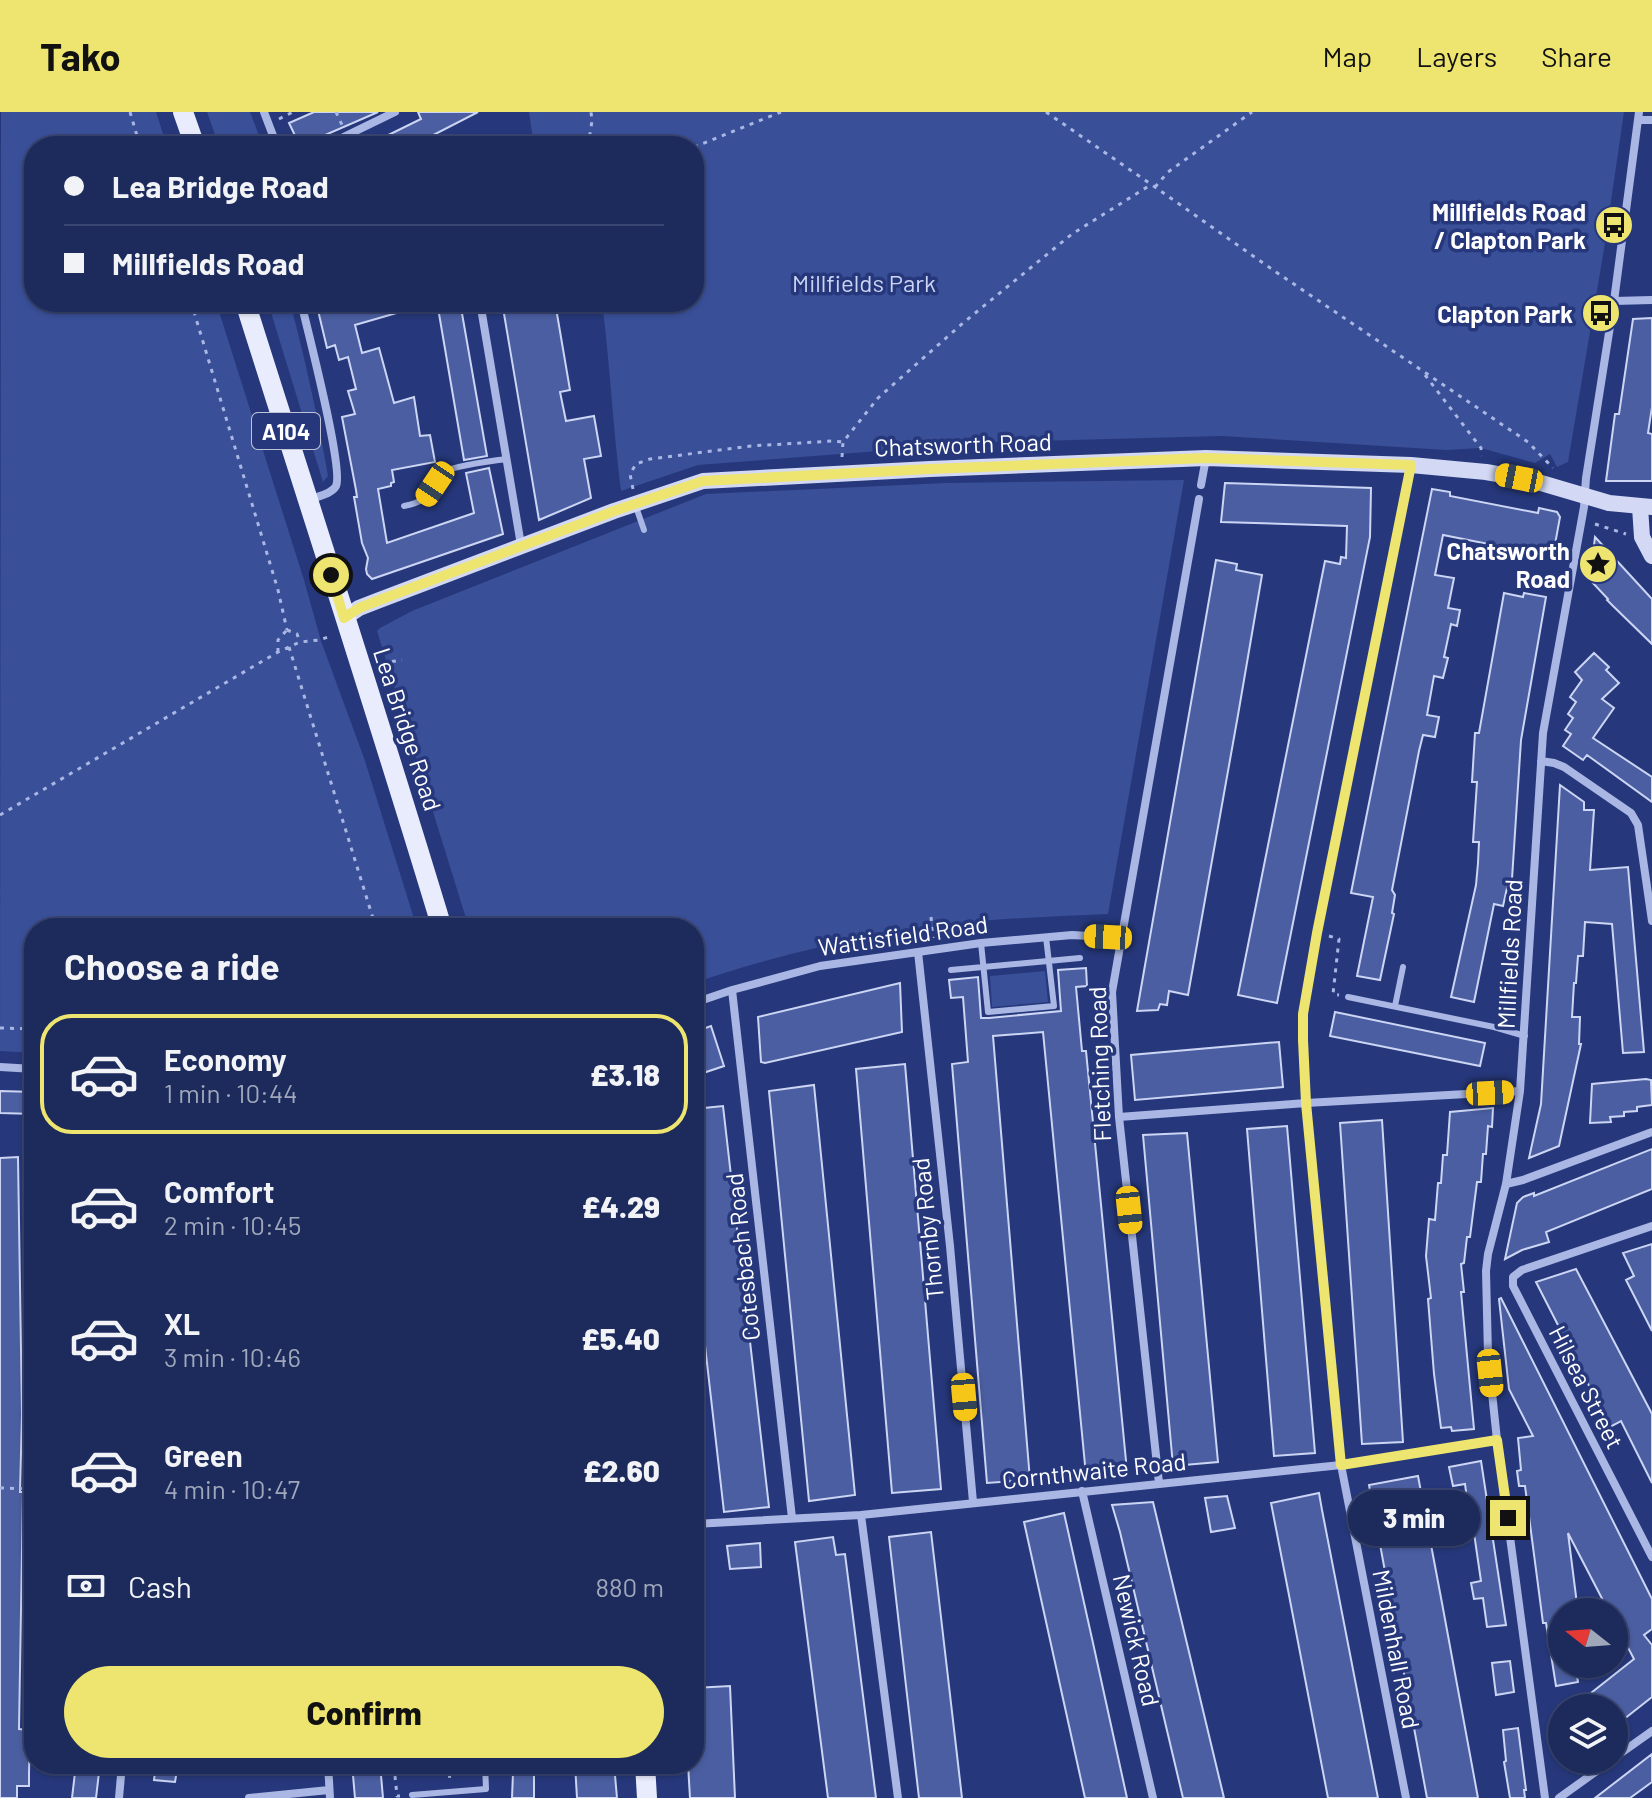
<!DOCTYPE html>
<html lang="en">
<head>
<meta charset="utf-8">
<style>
	body { margin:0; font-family:Barlow,sans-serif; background:#253262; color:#f1f3f6; height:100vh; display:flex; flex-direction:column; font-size:30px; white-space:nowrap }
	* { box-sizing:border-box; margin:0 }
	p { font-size:26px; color:#a0a7bb }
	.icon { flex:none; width:44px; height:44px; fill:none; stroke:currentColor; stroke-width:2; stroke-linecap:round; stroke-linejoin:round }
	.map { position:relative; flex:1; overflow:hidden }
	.sheet { position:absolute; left:24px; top:806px; width:680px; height:856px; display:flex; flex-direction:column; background:#1c2a5c; border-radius:32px; box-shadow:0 2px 6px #0004,0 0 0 2px #3a4672 }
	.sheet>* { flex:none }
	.guide { position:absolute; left:24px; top:24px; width:680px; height:176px; border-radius:32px; box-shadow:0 2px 6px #0004,0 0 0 2px #3a4672; display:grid; align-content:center; height:176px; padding:0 40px; background:#1c2a5c }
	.needle { width:52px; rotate:287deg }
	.tools { position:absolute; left:1548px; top:1486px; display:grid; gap:16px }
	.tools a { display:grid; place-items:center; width:80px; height:80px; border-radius:50%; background:#1c2a5c; box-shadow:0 2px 6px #0004,0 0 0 2px #3a4672; font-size:40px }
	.end { position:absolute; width:36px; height:36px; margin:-18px; border:10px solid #ede56f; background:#111; box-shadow:0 0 0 4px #111 }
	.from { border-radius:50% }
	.bubble { position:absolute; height:56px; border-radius:28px; background:#1c2a5c; box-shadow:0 2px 6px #0004,0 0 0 2px #3a4672; font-size:26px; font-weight:800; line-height:56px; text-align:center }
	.car { position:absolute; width:24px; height:48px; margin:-24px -12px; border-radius:10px; box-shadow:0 0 6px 2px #0007; background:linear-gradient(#f5c518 24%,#345 0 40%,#f5c518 0 76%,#345 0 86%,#f5c518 0) }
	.guide b { display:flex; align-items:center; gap:28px; height:76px; font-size:30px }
	.guide b+b { border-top:2px solid #3a4672 }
	.guide i { width:20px; height:20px; background:#f1f3f6 }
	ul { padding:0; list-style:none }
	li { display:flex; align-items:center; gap:24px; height:120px; margin:0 16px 12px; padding:0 24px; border:4px solid transparent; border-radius:32px }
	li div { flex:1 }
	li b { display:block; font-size:30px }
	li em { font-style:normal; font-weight:800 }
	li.active { border-color:#ede56f }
	li>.icon { width:72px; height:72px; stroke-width:1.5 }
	h2 { padding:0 40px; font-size:36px; line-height:96px }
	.pay { display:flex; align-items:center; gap:20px; height:88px; padding:0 40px; font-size:30px }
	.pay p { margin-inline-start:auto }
	.action { display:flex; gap:16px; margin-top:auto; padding:16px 40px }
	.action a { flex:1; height:92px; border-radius:48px; background:#ede56f; color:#111; font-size:32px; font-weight:800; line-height:92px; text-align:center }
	header { display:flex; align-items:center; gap:48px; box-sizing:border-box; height:112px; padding:0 40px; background:#ede56f; color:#111 }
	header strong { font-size:38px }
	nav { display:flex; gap:44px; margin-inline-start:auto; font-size:28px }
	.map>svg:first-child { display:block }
	.green { fill:#394f98 }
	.building { fill:#4a5ea1; stroke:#ccd5f3; stroke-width:2 }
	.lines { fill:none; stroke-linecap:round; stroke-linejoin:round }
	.path { stroke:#aab7e4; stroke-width:3; stroke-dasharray:4 6; stroke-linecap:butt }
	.lane { stroke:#aab7e4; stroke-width:6 }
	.street { stroke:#aab7e4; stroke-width:8 }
	.secondary { stroke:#d3d9f4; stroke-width:16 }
	.primary { stroke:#e9ecfc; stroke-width:20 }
	.route { stroke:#ede56f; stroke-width:10 }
	.labels { text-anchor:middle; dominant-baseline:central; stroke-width:7; stroke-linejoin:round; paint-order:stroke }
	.shield { fill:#26387b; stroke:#bec3d7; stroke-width:2 }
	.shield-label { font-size:22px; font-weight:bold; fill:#fff }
	.poi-label { font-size:24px; font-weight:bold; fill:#fff; stroke:#26387b; text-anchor:end }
	.park-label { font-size:24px; fill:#ccd5f3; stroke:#26387b }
	.street-label { font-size:24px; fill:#fff; stroke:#26387b }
</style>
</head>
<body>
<header>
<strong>Tako</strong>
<nav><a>Map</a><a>Layers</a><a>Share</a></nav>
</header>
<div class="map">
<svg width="1652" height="1686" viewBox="0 0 1652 1686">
	<rect width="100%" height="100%" fill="#26387b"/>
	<path class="green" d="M1 0H156L167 34H34V190H216L304 468 321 529 364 646 417 816H34V941L0 939Z
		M207 0H250L263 34H219Z
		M529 0H1624L1604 137 1568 350 1557 355 1550 342 1535 351 1481 336 1447 338 1222 324 996 330 698 353 621 379C613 316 610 253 602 190H694V34H534Z
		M272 190H290C305 247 318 305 328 364L323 370 269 194Z
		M1184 368 1108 802C1070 804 1031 805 992 808 893 817 788 838 694 871V816H469L377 519 380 516 412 499 706 382 946 371Z
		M1045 859 1048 890 992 895 990 864Z"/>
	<path class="building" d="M314 0H378L300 34 289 11Z
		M418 0H478L412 34H366L421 7Z
		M316 190H421V194L355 213 362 241 379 236 394 291 414 285 420 324 430 323 435 350 392 358 394 370 391 371V374L378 377 387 431 474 401 466 361 489 356 503 422 372 467 367 462 366 457 368 446 362 431 354 385H357L356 378 342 305 355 302 348 279 356 277 348 245 339 248 335 233 327 236Z
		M437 190H460L487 344 464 348Z
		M502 190H555L570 278 560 280 566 309 594 304 601 344 584 347 591 386 539 408Z
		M1652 206V295L1648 321 1652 322V369H1606L1615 302H1619L1633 207Z
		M1225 371 1371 376 1370 425 1277 891 1238 883 1325 449 1340 452 1341 445 1346 446 1347 414 1221 410Z
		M1432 377 1450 380V384L1538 401 1539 396 1557 400 1560 405 1554 438 1546 436 1544 443 1443 423 1435 463 1454 466 1448 496 1460 498 1457 514 1451 512 1444 545 1448 546 1443 566 1434 564 1427 603 1439 605 1435 625 1423 623 1419 639 1392 778 1395 783 1392 801 1394 802 1380 868 1357 864 1373 785 1351 781Z
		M1595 425 1652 487V532L1612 493 1607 488 1608 487 1590 468Z
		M1216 448 1237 452 1236 458 1262 463 1238 603 1188 883 1169 879 1167 893 1160 892 1158 898 1137 899Z
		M1504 481 1523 485 1524 481 1546 485 1521 628 1512 767H1509L1503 794 1494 792 1474 890 1451 885 1476 773 1478 751 1479 730H1473L1477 670H1472L1475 621H1479Z
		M1594 541 1609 555 1606 558 1619 571 1602 587 1614 596 1593 626 1652 665V690L1587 643 1583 648 1563 634 1571 622 1565 618 1573 606 1568 602 1576 590 1570 585 1582 568 1575 560Z
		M1560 673 1584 690V698H1594L1590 758 1628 755 1644 940 1623 941 1612 812 1585 810 1583 844H1578L1576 871H1574L1572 905H1580L1579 932H1581L1559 1034 1529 1046 1541 992Z
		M1086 856 1087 874 1076 875 1082 939H1086L1127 1359 1086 1363 1043 920 993 924 1030 1368 987 1371 952 952 968 950 963 885 951 886 949 868 978 865 981 906H989L1061 899 1058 858Z
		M900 871 902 920 765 951 761 950 758 905Z
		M1335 900 1485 931 1480 954 1330 924Z
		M711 914 724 954 694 964V920Z
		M1279 930 1283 975 1135 988 1131 943Z
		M905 952 941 1377 892 1381 856 957Z
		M1646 967 1651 968 1652 993 1637 995V999L1624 1000V1004L1610 1005 1611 1010 1590 1011 1592 972Z
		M814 973 855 1383 809 1389 769 979Z
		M0 979 34 980V1002L0 1001Z
		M723 994 769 1395 724 1400 694 1137V997Z
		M1493 996 1492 1015 1488 1014 1486 1042H1483L1481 1070H1477L1470 1125H1467L1464 1151 1461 1152 1464 1180H1461L1474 1317 1452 1319 1451 1315 1441 1316 1434 1262 1428 1187 1431 1186 1426 1144 1429 1107 1435 1108 1438 1071H1441L1443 1043H1447L1450 1000Z
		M1382 1008 1403 1330 1362 1332 1340 1011Z
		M1287 1014 1315 1341 1274 1344 1247 1017Z
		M1187 1021 1218 1350 1173 1354 1143 1023Z
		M1652 1037V1077L1546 1120 1549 1130 1522 1138 1505 1147 1517 1091 1523 1085 1534 1081V1084Z
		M18 1045 22 1302 20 1380H23L19 1617 30 1618 29 1661V1674H17V1686H0V1046Z
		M1652 1132V1219L1626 1168 1634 1164 1623 1141Z
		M1576 1157 1652 1302V1371L1621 1309 1610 1315 1536 1170Z
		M1501 1186 1652 1487V1517L1644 1523 1652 1533V1585L1614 1615V1596H1572L1634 1547 1614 1509V1500H1609L1568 1421 1578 1500H1562V1552H1575L1578 1570 1556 1574 1546 1511H1543L1525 1374H1519L1517 1359 1521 1358 1518 1326 1533 1324 1509 1277 1499 1187Z
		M1481 1349 1506 1513 1487 1515 1483 1486 1474 1487 1471 1471 1481 1469 1469 1387H1467L1465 1372 1453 1374 1449 1355Z
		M1418 1364 1442 1491 1478 1686H1427L1369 1373Z
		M1319 1381 1322 1398 1378 1686H1328L1288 1478 1271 1391Z
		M1227 1384 1235 1416 1211 1420 1205 1386Z
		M1153 1390 1177 1490 1224 1686H1183L1120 1420 1112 1393Z
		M1064 1401 1093 1531 1127 1686H1085L1060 1573 1024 1410Z
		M931 1420 939 1488 962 1686H919L906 1574 889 1425Z
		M833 1425 836 1443 845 1442 876 1686H828L795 1430Z
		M760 1431 761 1455 730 1457 727 1434Z
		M1510 1549 1514 1580 1496 1583 1492 1551Z
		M730 1574 735 1686H690L688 1652H694V1576Z
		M1518 1616 1526 1678H1524L1525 1686H1510L1504 1650 1506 1649 1503 1618Z
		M1652 1642V1670L1630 1686H1595Z
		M76 1652H100L96 1686H72Z
		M156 1652H178L175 1670 154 1668Z
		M352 1652H380L383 1686H355Z
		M575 1652H614L617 1686H577Z
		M513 1661H534V1686H512Z"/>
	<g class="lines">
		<path class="path" d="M130 0 140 34
			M336 0 342 13
			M1046 0 1155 75 1276 160 1528 330 1553 356
			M279 7 293 0
			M588 34 592 9 591 0
			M694 35 781 0
			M1155 75 1168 60 1252 0
			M191 190 278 478 287 518
			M1425 263 1481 336 1482 344
			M842 345 843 330 878 286 963 211 1072 122 1152 72
			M633 377 630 362 636 352 650 347 751 334 833 329 843 330
			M1595 412 1626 422
			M287 518 297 522 300 530
			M289 535 376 816
			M278 540V528L286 519
			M382 551 402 548
			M0 703 278 540 300 530 319 528 328 525
			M931 805 933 826
			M1329 824 1339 827 1333 882 1339 883
			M0 916 34 917
			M0 1376 34 1377
			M448 1652 450 1668
			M395 1664 397 1684H400"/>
		<path class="lane" d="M635 392 644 418
			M404 394C435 388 424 377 442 361 450 354 493 349 506 347
			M981 831 988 900 1054 894 1046 825
			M951 858 1080 846
			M1348 885 1494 915 1525 924
			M1395 894 1403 855
			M412 1683 486 1677 485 1652"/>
		<path class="street" d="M264 0 277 34
			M1638 8H1652
			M325 34 395 0
			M1614 189 1652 188
			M301 190C307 216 344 357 336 374 332 382 318 384 309 388
			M480 190 521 433
			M1201 373 1206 346
			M1405 385 1411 353
			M1402 398 1317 821 1303 902V928L1306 991 1341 1353 1406 1686
			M1541 649 1554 651 1564 655 1631 701 1638 713 1652 809
			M918 840 950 1134 973 1390
			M732 878 792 1406
			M694 891 732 878 820 854 981 831 1072 823 1123 826
			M0 955 34 957
			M1119 1005 1306 991 1520 979
			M1506 1072 1523 1068 1652 1020
			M1652 1114 1522 1158 1513 1165V1174L1652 1445
			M1159 1371 1119 1005 1112 880 1199 387
			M1082 1379 1153 1686
			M861 1403 898 1686
			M694 1412 861 1403 1341 1353 1497 1328
			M1614 1646 1652 1619
			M328 1652 330 1686
			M119 1686 122 1652
			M249 1686 329 1678
			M1545 1686 1497 1328 1488 1243 1486 1159 1488 1142 1506 1072 1520 979 1543 621 1584 395 1586 366 1614 189 1639 0
			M1559 1686 1612 1648"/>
		<path class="secondary" d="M1640 395 1642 425 1652 444
			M344 506 359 496 377 489 614 399 703 369 930 357 1206 346 1411 353 1486 360 1531 368 1609 391 1652 395"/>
		<path class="primary" d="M183 0 195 34
			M245 190C311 399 379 607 442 816
			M645 1652 647 1686"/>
	</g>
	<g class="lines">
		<path class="route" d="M331 463 344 506 359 496 377 489 614 399 703 369 930 357 1206 346 1411 353 1317 821 1303 902V928L1306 991 1341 1353 1497 1328 1508 1406"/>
	</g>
	<defs>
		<g id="bus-disc" transform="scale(2)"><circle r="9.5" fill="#ede56f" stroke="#26387b"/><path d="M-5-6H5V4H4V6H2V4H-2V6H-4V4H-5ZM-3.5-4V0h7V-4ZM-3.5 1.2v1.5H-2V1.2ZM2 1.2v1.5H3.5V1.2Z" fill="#111"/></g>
		<g id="sight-disc" transform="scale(2)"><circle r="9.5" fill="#ede56f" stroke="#26387b"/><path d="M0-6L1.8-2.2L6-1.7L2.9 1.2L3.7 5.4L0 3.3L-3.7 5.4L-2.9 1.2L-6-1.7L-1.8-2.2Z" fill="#111"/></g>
	</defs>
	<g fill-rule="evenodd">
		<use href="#bus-disc" x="1614" y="113"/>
		<use href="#bus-disc" x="1601" y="201"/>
		<use href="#sight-disc" x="1598" y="452"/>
	</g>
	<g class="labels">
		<rect class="shield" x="252" y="301" width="68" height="36" rx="6"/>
		<g class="shield-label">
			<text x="286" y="319">A104</text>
		</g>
		<g class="poi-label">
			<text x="1586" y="99">Millfields Road<tspan x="1586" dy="28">/ Clapton Park</tspan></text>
			<text x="1573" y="201">Clapton Park</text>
			<text x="1570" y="438">Chatsworth<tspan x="1570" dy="28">Road</tspan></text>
		</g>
		<g class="park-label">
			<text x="864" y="170">Millfields Park</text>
		</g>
		<g class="street-label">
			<text transform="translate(963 332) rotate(-2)">Chatsworth Road</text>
			<text transform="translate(408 617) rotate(72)">Lea Bridge Road</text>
			<text transform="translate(903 823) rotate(-8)">Wattisfield Road</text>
			<text transform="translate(1509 842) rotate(-87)">Millfields Road</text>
			<text transform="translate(1099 952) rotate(-92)">Fletching Road</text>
			<text transform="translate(927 1117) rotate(-96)">Thornby Road</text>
			<text transform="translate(742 1145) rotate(-96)">Cotesbach Road</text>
			<text transform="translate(1587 1275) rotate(63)">Hilsea Street</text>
			<text transform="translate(1094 1358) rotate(-6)">Cornthwaite Road</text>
			<text transform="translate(1137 1528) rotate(77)">Newick Road</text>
			<text transform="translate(1397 1537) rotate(79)">Mildenhall Road</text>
		</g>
	</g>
</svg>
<div class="tools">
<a><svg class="needle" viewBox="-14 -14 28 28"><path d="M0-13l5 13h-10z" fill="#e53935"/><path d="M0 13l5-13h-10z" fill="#a0a7bb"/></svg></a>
<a><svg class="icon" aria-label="layers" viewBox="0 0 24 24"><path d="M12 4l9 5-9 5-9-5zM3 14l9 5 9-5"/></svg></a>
</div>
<i class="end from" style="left:331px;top:463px"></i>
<i class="end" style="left:1508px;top:1406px"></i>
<div class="bubble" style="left:1348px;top:1378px;width:132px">3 min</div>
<i class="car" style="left:1519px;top:366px;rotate:281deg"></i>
<i class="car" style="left:435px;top:372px;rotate:214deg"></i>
<i class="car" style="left:1108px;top:825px;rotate:273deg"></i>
<i class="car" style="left:1490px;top:981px;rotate:87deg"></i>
<i class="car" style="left:1129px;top:1098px;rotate:174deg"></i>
<i class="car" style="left:1490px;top:1261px;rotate:174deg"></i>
<i class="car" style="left:964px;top:1285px;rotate:175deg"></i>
<div class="guide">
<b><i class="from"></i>Lea Bridge Road</b>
<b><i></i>Millfields Road</b>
</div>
<section class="sheet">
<h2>Choose a ride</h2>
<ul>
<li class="active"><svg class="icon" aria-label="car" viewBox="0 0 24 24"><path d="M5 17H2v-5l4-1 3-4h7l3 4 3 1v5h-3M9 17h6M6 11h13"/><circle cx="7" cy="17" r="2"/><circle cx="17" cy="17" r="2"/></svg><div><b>Economy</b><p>1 min · 10:44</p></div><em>£3.18</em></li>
<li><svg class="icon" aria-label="car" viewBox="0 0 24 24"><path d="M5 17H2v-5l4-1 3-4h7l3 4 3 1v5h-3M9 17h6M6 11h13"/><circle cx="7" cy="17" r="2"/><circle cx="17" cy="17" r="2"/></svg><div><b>Comfort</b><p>2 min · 10:45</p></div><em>£4.29</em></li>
<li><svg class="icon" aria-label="car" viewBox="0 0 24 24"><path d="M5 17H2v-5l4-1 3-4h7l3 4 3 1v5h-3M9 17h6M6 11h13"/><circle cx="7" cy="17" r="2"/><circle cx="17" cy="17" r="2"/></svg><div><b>XL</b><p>3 min · 10:46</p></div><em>£5.40</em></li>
<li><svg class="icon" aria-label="car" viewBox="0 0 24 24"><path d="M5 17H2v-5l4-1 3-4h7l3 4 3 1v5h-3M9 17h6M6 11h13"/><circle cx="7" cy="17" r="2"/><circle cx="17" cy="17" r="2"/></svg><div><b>Green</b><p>4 min · 10:47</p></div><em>£2.60</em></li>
</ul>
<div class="pay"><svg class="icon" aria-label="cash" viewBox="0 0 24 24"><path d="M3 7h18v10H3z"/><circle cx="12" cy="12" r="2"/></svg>Cash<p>880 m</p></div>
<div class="action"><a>Confirm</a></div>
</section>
</div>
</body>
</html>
